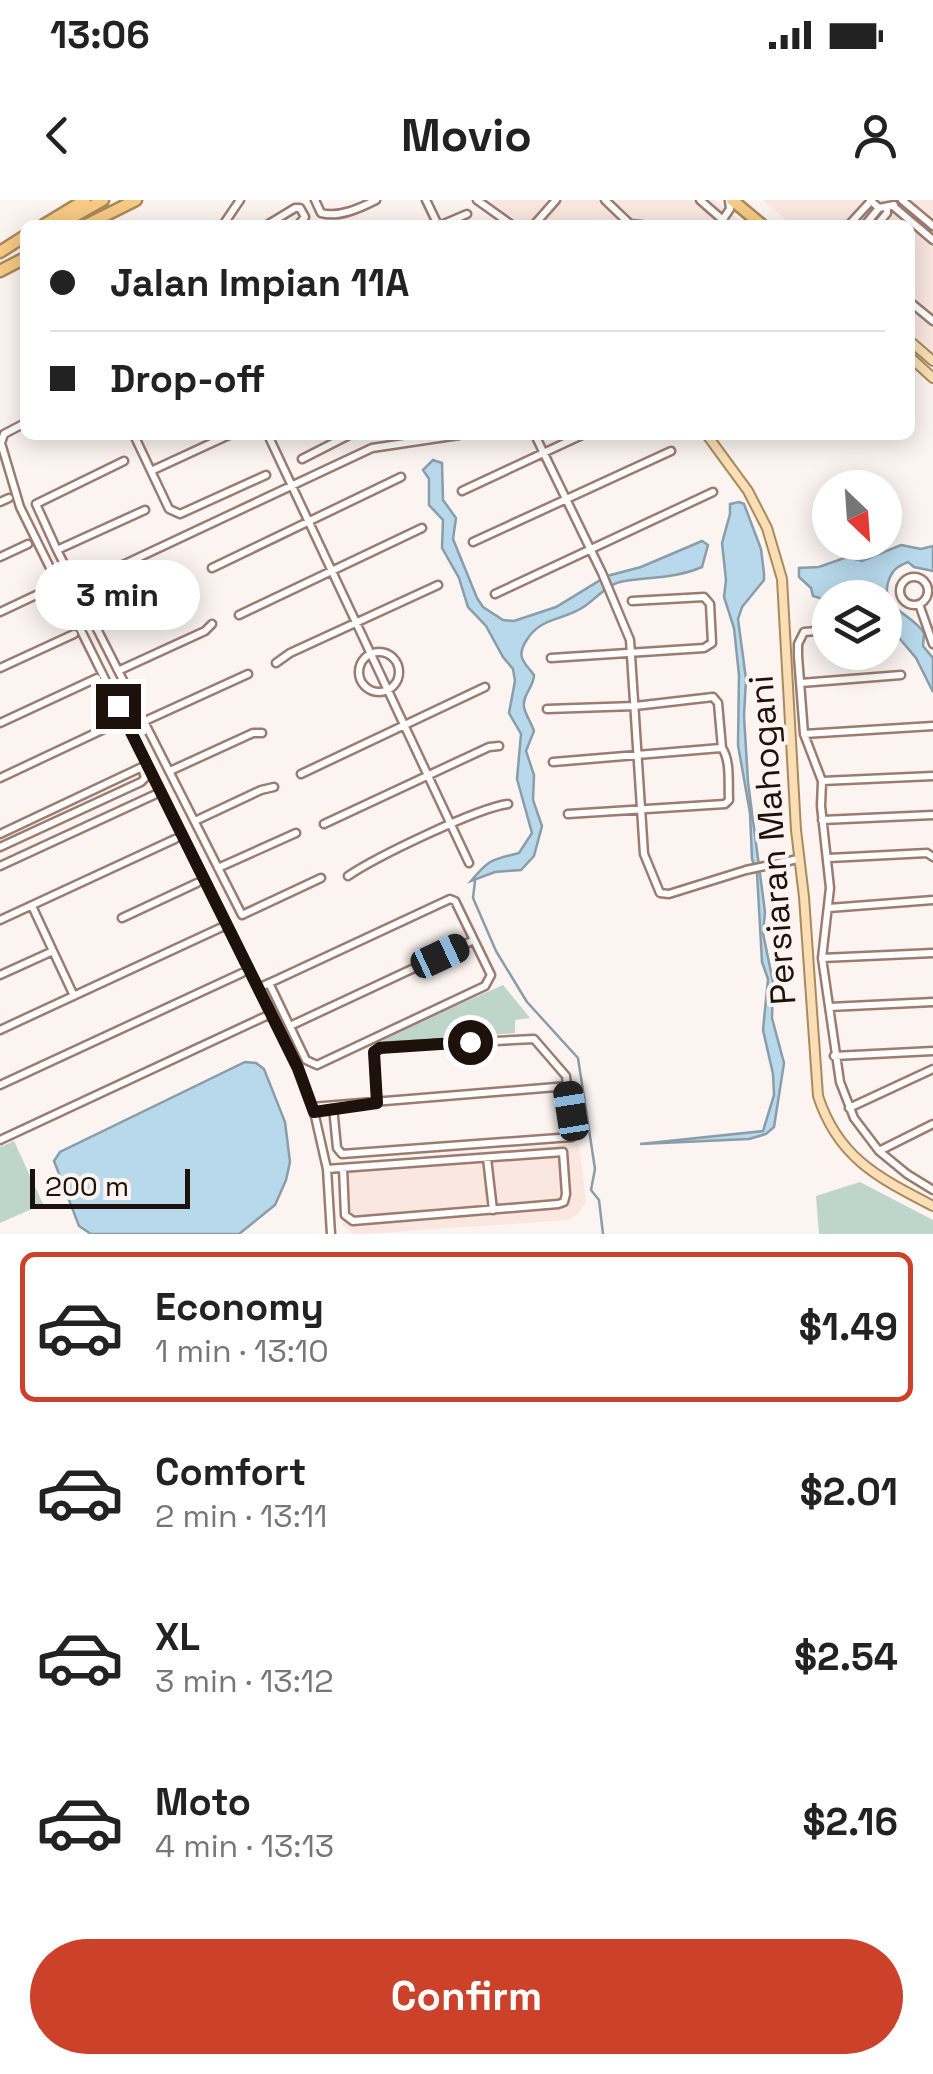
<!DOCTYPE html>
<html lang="en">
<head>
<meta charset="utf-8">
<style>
	body { margin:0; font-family:"Space Grotesk",sans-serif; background:#f2f2f2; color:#222; height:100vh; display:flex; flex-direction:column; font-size:38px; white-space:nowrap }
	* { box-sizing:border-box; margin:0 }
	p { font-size:32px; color:#767676 }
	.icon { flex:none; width:55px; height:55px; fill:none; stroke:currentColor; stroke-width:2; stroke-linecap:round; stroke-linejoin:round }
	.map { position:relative; height:1034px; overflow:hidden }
	.side { display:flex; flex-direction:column; background:#fff; flex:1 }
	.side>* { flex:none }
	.banner { position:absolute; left:20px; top:20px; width:895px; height:220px; border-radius:15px; box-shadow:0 5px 25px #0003; display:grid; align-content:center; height:220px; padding:0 30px; background:#fff }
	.needle { width:65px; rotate:155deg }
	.fabs { position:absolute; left:812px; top:270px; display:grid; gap:20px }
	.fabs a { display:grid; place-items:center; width:90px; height:90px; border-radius:50%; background:#fff; box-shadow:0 5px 25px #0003; font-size:50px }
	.scale { position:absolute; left:30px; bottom:25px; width:160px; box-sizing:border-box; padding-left:10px; border:5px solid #1d110c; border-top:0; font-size:28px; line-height:35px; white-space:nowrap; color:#1d110c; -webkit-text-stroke:8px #fbf4f1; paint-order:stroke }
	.end { position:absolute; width:45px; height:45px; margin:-22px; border:12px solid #1d110c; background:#fff; box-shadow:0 0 0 5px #fff }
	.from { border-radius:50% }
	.bubble { position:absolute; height:70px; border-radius:35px; background:#fff; box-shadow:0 5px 25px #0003; font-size:32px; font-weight:700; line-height:70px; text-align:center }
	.car { position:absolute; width:30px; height:60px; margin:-30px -15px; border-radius:12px; box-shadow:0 0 8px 2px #0007; background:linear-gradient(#222 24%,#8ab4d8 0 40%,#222 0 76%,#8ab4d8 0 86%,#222 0) }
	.banner b { display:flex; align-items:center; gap:35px; height:95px; font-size:38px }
	.banner b+b { border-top:2px solid #e0e0e0 }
	.banner i { width:25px; height:25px; background:#222 }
	ul { padding:18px 0 0; list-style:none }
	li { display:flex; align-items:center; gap:30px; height:150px; margin:0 20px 15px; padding:0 10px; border:5px solid transparent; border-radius:15px }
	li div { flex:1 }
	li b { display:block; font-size:38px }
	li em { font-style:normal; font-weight:700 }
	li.selected { border-color:#cc412a }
	li>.icon { width:90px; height:90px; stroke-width:1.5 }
	.action { display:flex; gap:20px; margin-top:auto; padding:20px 30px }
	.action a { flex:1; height:115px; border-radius:60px; background:#cc412a; color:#fff; font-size:40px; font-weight:700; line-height:115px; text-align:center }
	.status { display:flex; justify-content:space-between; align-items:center; height:70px; padding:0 50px; background:#fff; direction:ltr }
	.status svg { height:28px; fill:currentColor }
	header { display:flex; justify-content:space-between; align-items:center; height:130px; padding:0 30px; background:#fff; font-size:45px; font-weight:700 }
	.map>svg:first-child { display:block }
	.built { fill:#f9e7e0 }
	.green { fill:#bed5ca }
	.water { fill:#b8d9ec; stroke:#8a9da9; stroke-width:2.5 }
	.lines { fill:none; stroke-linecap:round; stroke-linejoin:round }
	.stream { stroke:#8a9da9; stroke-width:2.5 }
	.minor-casing { stroke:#9d7c70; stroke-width:11 }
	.major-casing { stroke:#ab895b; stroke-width:12 }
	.highway-casing { stroke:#ab895b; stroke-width:15 }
	.minor { stroke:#fff; stroke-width:6 }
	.major { stroke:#fadfb6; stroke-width:8 }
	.highway { stroke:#f7ca85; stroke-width:10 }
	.route { stroke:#1d110c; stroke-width:12 }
	.labels { text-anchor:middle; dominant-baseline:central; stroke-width:8; stroke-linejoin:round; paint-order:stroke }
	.street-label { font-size:35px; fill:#1d110c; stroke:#fbf4f1 }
</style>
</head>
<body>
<div class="status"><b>13:06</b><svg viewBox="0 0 49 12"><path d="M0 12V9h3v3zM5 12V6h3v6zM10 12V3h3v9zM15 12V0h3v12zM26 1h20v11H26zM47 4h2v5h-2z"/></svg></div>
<header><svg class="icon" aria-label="back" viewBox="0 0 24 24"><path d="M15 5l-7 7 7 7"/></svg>Movio<svg class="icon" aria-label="person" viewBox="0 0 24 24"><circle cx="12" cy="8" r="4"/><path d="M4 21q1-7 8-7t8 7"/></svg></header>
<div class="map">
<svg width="933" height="1034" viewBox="0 0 933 1034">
	<rect width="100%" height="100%" fill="#fbf4f1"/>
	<path class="built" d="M488 0H715L740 22 737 25H524Z
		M763 0H933V153L910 133V25H792Z
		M579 943 586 1002 578 1014 569 1020 364 1034H353L343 1025 338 964Z"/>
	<path class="green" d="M503 785 530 818 515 820V833L383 843V838Z
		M14 941 43 1004 0 1023V947Z
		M860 982 933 1020V1034H819L816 996Z"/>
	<path class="water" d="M433 260 442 263 443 300 456 318 453 339 477 398 483 407 503 420 514 421 556 407 607 376 641 367 702 341 708 345 702 367C677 378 651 377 625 381 608 383 598 397 585 406 564 421 541 416 526 441 516 457 524 462 534 475 534 487 522 495 524 507 525 514 532 524 534 531L526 551 534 575 533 600 542 626 534 656 521 670 495 672 471 681C490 658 492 660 519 653L532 633 517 579 521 534 509 513 515 481 513 469 503 457 486 426 468 407 459 378 442 348 443 320 429 305V279L423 270Z
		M739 302 744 304 761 349 764 373V380L742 407 738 419 746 479 744 516 748 582 765 712 763 733 773 782 772 818 784 863 774 927 766 934 749 939 640 944 763 931 774 895 773 874 763 830 768 779 762 762 757 673 752 659 750 613 738 545 739 475 734 428 724 397 726 380 722 343 730 314V304Z
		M901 345 921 349 933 346V371L914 367 908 362C899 366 894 368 890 377 876 408 912 413 924 433L923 446 933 458V492L916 458 894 432 890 419 885 417V398H830V409L820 398 813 396 811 388 799 377V368L819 367 847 357 862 361Z
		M245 862 256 863 264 869 285 922 290 962 286 980 275 1005 239 1034H91L79 1026 54 961 60 952Z"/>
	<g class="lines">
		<path class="stream" d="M475 681 473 698 496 751 527 802 578 858 595 969 591 990 599 1000 603 1034"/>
		<g class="minor-casing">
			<path id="minor" d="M315 0 321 13C339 18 360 8 376 0
				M426 0 438 25
				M477 0 512 25
				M605 0 630 24 642 25
				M700 0 724 21
				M870 0 879 8 894 5
				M902 0 933 26
				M893 6 933 40
				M223 25 240 0
				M267 25 295 8H300L305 17 298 25
				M441 25 467 14
				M534 25 556 0
				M719 25 730 9 729 1
				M849 25 870 2
				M865 25 879 8
				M877 25 887 13V8
				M910 102 933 121
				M25 223 4 234 1 243 20 307 297 868 315 916 327 969 331 1034
				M134 235 151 271
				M229 235 151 271 169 309 180 314 266 275
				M268 235 469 663
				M535 235 602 373 630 440 644 654 660 693 669 694 746 670 798 659
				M302 259 349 235
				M124 261 36 304 57 350 242 715 321 678
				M462 291 582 235
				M0 302 9 298
				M473 342 671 251
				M57 350 145 310
				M0 357 28 344
				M212 368 401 277
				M900 391a14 14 0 1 1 28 0a14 14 0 1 1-28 0Z
				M78 386 372 248 459 235
				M495 394 713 292
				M919 404 933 444
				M0 412 51 388
				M239 415 422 328
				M95 420 178 382 189 380
				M830 430 804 432 798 444V456L804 534 822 581 821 606 830 688 822 758 840 882 854 918 879 951 907 974 933 990
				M359 472a20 20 0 1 1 40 0a20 20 0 1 1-40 0Z
				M551 458 704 448 712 443 710 404 704 397 632 401
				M276 463 290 453 438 385
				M0 468 74 434
				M120 470 205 431 212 424
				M801 483 901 475
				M547 509 635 506 713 497 718 503 722 548C731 561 728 584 729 600L725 604 568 614
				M145 521 248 474
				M0 523 97 478
				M804 534 933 526
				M553 562 721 548
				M170 571 253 533H262
				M301 574 485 487
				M0 578 119 522
				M822 581 933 576
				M822 620 933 615
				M195 621 261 590 274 587
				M324 624 489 547 499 546
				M0 634 142 567 145 578 141 582 0 647
				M829 658 927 653 933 657
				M0 666 154 595
				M218 668 296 633
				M348 676C376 657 477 608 508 604
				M32 706 74 796
				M829 708 933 700
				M122 718 197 683
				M0 720 175 639
				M822 758 933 753
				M0 775 53 751
				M258 788 276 780 450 699 455 701 491 775 485 786 317 865 306 860 269 783
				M829 807 933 802
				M290 826 474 740
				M0 830 220 728
				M834 856 933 851
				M0 885 242 773
				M312 907 568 886
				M333 907 337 948 342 954 572 937 566 876 534 839 380 847 374 852 377 903
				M849 908 933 869
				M0 940 264 817
				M879 951 933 924
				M487 958 493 1010
				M327 969 563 952 566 994 564 1002 558 1004 353 1021 345 1015 343 968"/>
		</g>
		<g class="major-casing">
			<path id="major" d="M910 141 933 161
				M910 157 933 178
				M707 235 748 291 767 328 782 379 796 630 804 697 818 896C838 958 879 978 933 1006"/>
		</g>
		<g class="highway-casing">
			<path id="highway" d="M732 0 762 25
				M44 25 85 0
				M59 25 103 0
				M86 25 136 0
				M0 52 25 36
				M0 71 25 58"/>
		</g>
		<use href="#minor" class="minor"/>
		<use href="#major" class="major"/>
		<use href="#highway" class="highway"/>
	</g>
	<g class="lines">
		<path class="route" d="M118 506 298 868 314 912 377 903 374 852 380 848 470 842"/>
	</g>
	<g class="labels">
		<g class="street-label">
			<text transform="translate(772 640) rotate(-94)">Persiaran Mahogani</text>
		</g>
	</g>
</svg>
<div class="fabs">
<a><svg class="needle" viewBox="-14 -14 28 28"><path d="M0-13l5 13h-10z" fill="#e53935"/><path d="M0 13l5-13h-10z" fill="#767676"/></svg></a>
<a><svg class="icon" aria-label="layers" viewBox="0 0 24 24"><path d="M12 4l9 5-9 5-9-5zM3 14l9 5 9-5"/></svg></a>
</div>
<div class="scale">200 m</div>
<i class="end from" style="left:470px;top:842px"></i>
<i class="end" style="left:118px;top:506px"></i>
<div class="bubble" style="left:35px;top:360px;width:165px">3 min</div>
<i class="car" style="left:440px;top:756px;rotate:65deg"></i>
<i class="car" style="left:571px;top:911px;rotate:351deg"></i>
<div class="banner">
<b><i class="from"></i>Jalan Impian 11A</b>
<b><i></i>Drop-off</b>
</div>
</div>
<section class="side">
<ul>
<li class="selected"><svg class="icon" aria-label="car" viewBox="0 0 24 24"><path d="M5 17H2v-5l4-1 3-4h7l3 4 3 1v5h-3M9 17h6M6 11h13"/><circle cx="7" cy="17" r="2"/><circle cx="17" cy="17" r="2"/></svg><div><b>Economy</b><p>1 min · 13:10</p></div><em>$1.49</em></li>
<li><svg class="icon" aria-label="car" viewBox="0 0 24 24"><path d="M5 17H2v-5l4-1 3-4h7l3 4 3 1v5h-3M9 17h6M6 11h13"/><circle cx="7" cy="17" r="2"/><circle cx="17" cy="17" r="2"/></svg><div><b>Comfort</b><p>2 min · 13:11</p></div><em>$2.01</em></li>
<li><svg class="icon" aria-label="car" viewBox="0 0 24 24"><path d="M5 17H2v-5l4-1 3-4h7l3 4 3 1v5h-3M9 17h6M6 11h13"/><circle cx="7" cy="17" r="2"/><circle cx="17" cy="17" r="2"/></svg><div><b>XL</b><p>3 min · 13:12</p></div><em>$2.54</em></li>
<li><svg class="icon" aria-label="car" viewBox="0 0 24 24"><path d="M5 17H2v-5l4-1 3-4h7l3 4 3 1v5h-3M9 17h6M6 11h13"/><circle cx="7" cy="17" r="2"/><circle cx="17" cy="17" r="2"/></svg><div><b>Moto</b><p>4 min · 13:13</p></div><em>$2.16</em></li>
</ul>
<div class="action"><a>Confirm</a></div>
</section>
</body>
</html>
